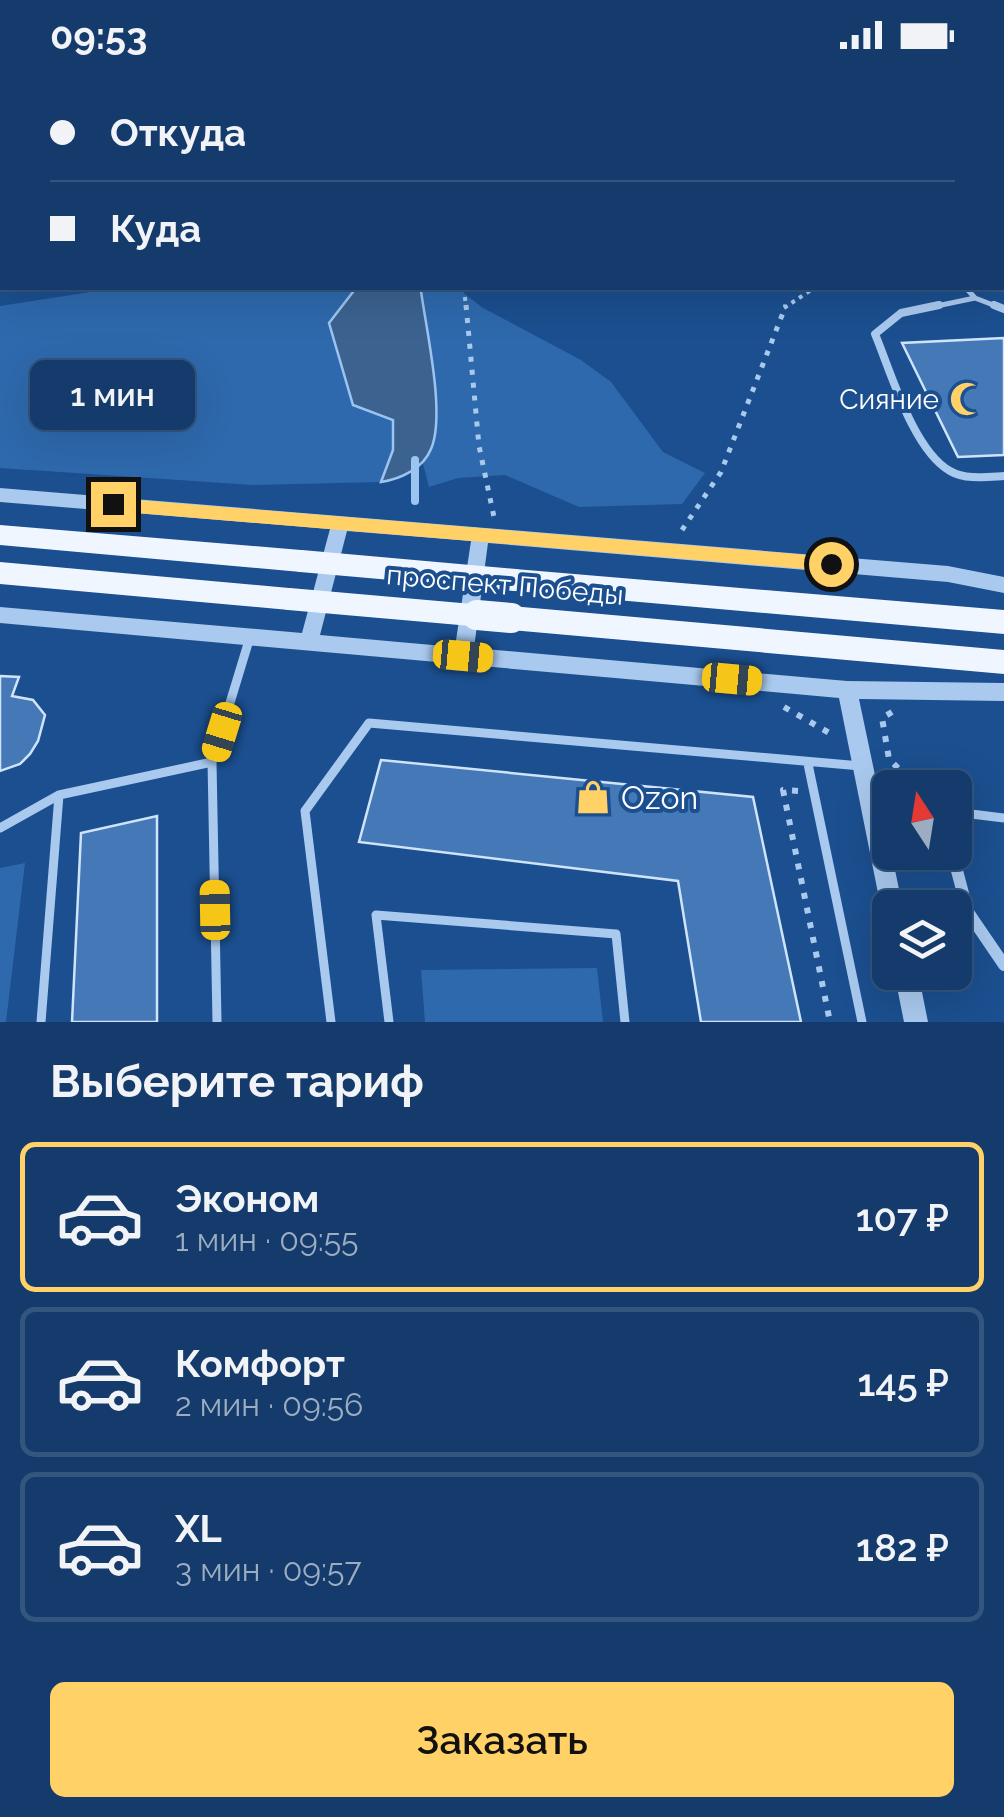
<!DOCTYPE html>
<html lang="ru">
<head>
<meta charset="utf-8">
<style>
	body { margin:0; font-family:Raleway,sans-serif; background:#1d4271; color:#f1f3f6; height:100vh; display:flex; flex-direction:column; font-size:38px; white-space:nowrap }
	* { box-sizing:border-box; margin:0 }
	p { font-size:32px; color:#9dadc1 }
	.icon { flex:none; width:55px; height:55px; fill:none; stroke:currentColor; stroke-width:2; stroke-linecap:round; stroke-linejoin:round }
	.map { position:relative; height:952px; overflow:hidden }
	.panel { display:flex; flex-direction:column; background:#143b6b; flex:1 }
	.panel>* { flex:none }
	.hud { position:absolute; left:0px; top:0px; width:1005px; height:220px; box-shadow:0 10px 40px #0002,0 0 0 2px #33557e; display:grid; align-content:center; height:220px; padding:0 50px; background:#143b6b }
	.needle { width:65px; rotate:348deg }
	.controls { position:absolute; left:872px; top:700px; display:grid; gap:20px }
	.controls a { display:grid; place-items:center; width:100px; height:100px; border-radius:15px; background:#143b6b; box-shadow:0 10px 40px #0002,0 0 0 2px #33557e; font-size:50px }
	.end { position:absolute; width:45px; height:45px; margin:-22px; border:12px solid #ffd166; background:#111; box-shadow:0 0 0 5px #111 }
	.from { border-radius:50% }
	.bubble { position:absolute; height:70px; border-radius:15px; background:#143b6b; box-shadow:0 10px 40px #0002,0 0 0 2px #33557e; font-size:32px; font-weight:600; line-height:70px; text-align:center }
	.car { position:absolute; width:30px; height:60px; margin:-30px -15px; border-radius:12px; box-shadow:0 0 8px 2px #0007; background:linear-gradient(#f5c518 24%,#345 0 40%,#f5c518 0 76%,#345 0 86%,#f5c518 0) }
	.hud b { display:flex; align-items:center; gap:35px; height:95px; font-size:38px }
	.hud b+b { border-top:2px solid #33557e }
	.hud i { width:25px; height:25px; background:#f1f3f6 }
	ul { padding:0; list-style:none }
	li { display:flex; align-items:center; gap:30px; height:150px; margin:0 20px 15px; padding:0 30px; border:5px solid #33557e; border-radius:15px }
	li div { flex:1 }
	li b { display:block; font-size:38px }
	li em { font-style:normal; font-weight:600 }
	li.active { border-color:#ffd166 }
	li>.icon { width:90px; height:90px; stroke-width:1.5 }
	h2 { padding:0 50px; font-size:45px; line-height:120px }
	.cta { display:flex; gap:20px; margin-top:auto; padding:20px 50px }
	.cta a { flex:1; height:115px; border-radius:15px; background:#ffd166; color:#111; font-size:40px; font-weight:600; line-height:115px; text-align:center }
	.status { display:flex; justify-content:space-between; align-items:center; height:70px; padding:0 50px; background:#143b6b; direction:ltr }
	.status svg { height:28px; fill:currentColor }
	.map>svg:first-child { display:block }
	.green { fill:#2e69ad }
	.water { fill:#3c6290; stroke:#9cc4f0; stroke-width:2.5 }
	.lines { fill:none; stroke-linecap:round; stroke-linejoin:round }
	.stream { stroke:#9cc4f0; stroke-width:8 }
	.building { fill:#4478b7; stroke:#cfe3fa; stroke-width:2.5 }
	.path-far2 { stroke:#a9c9ee; stroke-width:4; stroke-dasharray:4 5; stroke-linecap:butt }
	.path-far1 { stroke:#a9c9ee; stroke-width:5; stroke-dasharray:5 8; stroke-linecap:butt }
	.path { stroke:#a9c9ee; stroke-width:6; stroke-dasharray:6 9; stroke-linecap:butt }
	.service-far2 { stroke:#a9c9ee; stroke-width:5 }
	.service-far1 { stroke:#a9c9ee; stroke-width:8 }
	.service { stroke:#a9c9ee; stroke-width:9 }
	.minor { stroke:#a9c9ee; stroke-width:12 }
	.tertiary { fill:#a9c9ee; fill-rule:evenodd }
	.primary { fill:#f0f6ff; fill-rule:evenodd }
	.primary-bridge-far1 { stroke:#f0f6ff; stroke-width:22 }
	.primary-bridge { stroke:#f0f6ff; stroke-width:30 }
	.route { fill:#ffd166 }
	.labels { text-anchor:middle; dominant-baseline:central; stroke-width:8; stroke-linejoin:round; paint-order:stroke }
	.poi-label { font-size:28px; fill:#fff; stroke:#1b4f8f; text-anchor:end }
	.street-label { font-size:28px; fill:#fff; stroke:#1b4f8f }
	.near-poi-label { font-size:32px; fill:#fff; stroke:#1b4f8f; text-anchor:start }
</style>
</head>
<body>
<div class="status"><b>09:53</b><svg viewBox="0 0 49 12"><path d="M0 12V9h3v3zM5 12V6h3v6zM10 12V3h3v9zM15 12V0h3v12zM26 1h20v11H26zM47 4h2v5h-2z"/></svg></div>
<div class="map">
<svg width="1004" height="952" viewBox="0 0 1004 952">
	<rect width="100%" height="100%" fill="#1b4f8f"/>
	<path class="green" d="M0 0H554L556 2H2L0 46Z
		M116 218H356L329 253 393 349V380L381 412 253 415 0 398V236Z
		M416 218H457L483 238 581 290 611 312 663 382 705 403 682 434 579 437 505 405 458 408 429 417 422 390C451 359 427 262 421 221Z
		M25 793 6 952H0V798Z
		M597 898 603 952H425L421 900Z"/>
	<path class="water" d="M356 218H416L421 221C426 259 446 345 431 379 423 399 400 409 381 412L393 380V350L353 335 329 253Z"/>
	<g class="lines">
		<path class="stream" d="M415 390V431"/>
	</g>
	<path class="building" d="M1004 268V385L958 387 902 273Z
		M0 606 19 607 12 626 33 630 45 645 38 671 30 684 20 694 0 701Z
		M381 690 753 727 801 952H701L678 811 359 772Z
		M157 746V952H72L81 763Z"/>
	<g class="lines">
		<path class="path-far2" d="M464 218 466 238
			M784 238 814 218"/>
		<path class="path-far1" d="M466 235 479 376 494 447
			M682 460 721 402 786 235"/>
		<path class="path" d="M784 637 831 664 832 669
			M892 642 882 648 889 689 918 718
			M798 721 783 720 830 952"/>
		<path class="service-far2" d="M966 218 975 228 1001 238
			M927 238 975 228"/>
		<path class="service-far1" d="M939 235 901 243 875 264C891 302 913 380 950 401 965 410 987 407 1004 406
			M994 235 1004 239"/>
		<path class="service" d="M808 694 862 952
			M955 742 1004 748
			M0 758 59 725
			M41 952 59 725 212 692
			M217 952 212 692 250 567
			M331 952 305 741 369 653 861 696
			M389 952 376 845 616 864 625 952"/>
		<path class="minor" d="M952 782 968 842 1004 895"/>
		<path class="tertiary" d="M0 418 948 496 1004 507V523L948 512 488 473 474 578 847 611 1004 613V631L859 629 903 838H890V848L884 846 881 838 839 628 0 553V537L302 563 330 459 0 432ZM347 461 471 471 455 577 320 565Z
			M894 902H918L928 952H904Z"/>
		<path class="primary" d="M0 455 301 480 310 483 314 491 310 499 301 502 0 475Z
			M0 492 289 518 298 521 302 529 298 537 289 540 0 514Z
			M515 499 1004 540V564L515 521 506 518 502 510 506 502Z
			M511 536 1004 580V604L511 560 502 556 498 548 502 540Z"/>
		<path class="primary-bridge-far1" d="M301 491 515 510
			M289 529 506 548"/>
		<path class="primary-bridge" d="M477 545 511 548"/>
	</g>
	<path class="route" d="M113 428 831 487 839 494 831 501 113 441 105 434Z"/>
	<defs>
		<g id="mosque-bare" transform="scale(2.7)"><path d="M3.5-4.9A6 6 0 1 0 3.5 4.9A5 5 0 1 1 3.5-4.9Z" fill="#ffd166" stroke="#1b4f8f" stroke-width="2.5" paint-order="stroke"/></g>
		<g id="shop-bare" transform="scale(2.7)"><path d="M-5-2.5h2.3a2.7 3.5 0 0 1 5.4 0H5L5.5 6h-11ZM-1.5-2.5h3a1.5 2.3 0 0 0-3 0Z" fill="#ffd166" stroke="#1b4f8f" stroke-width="2.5" paint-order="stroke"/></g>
	</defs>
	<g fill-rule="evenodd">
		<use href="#mosque-bare" x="967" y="329"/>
		<use href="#shop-bare" x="593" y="727"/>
	</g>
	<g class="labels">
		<g class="poi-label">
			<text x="939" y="329">Сияние</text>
		</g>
		<g class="street-label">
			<text transform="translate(505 515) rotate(5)">проспект Победы</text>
		</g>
		<g class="near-poi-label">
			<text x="621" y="727">Ozon</text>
		</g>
	</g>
</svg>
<div class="controls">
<a><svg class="needle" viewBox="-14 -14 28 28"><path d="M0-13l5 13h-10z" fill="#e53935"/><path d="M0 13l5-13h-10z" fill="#9dadc1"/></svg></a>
<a><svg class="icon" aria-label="layers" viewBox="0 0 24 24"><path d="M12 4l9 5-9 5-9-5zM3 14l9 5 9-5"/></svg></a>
</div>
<i class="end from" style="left:831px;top:494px"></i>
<i class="end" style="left:113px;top:434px"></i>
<div class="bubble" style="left:30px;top:290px;width:165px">1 мин</div>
<i class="car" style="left:463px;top:586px;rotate:95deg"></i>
<i class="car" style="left:732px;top:609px;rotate:95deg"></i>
<i class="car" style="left:222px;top:662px;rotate:197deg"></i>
<i class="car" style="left:215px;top:840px;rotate:359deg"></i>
<div class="hud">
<b><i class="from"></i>Откуда</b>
<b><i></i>Куда</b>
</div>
</div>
<section class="panel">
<h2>Выберите тариф</h2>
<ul>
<li class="active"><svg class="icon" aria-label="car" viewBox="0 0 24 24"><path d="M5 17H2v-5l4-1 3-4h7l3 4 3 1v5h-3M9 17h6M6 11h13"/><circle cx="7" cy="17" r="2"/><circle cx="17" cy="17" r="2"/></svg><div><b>Эконом</b><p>1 мин · 09:55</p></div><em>107 ₽</em></li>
<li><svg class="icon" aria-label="car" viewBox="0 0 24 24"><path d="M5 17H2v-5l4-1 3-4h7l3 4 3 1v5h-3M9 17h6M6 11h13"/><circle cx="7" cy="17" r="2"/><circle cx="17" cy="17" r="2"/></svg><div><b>Комфорт</b><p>2 мин · 09:56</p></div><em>145 ₽</em></li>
<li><svg class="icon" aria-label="car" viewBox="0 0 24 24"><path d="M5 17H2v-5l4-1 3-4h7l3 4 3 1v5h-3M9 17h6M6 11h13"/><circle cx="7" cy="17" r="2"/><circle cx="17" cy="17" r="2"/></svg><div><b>XL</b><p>3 мин · 09:57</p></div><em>182 ₽</em></li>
</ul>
<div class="cta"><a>Заказать</a></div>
</section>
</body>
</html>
